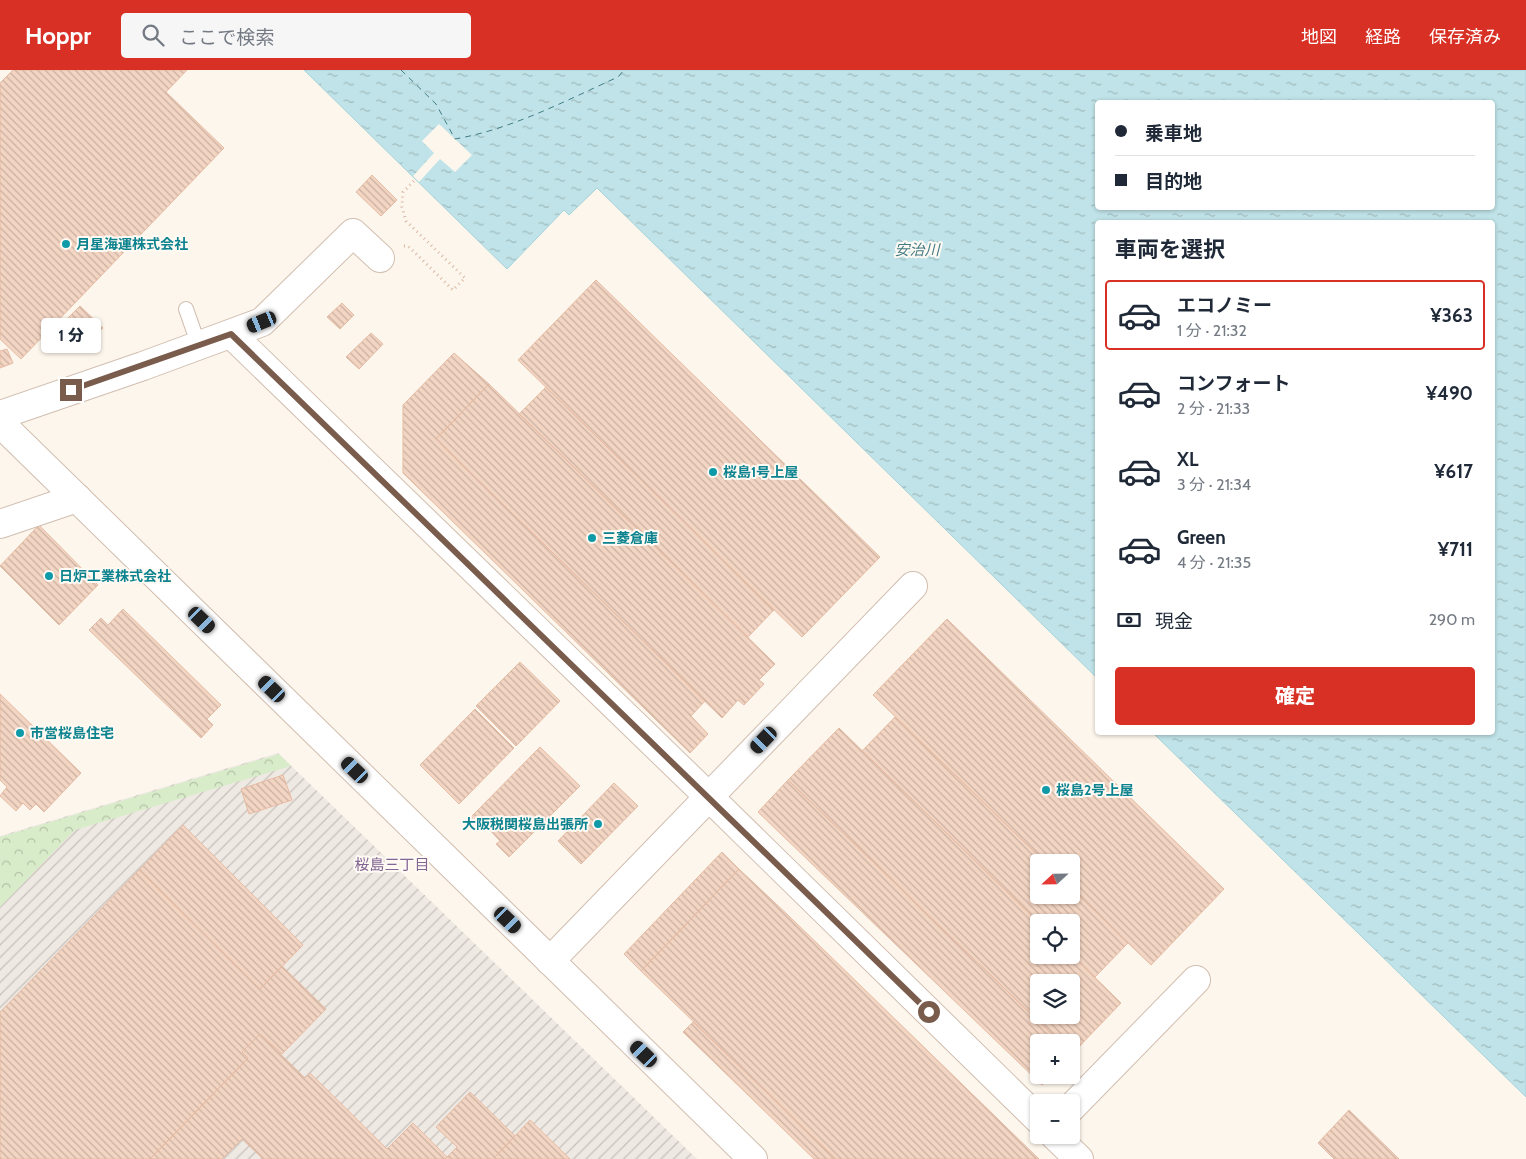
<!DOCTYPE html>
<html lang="ja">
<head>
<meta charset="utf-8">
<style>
	body { margin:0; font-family:Cabin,"Noto Sans JP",sans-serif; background:#f6f6f7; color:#1f2937; height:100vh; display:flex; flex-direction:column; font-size:19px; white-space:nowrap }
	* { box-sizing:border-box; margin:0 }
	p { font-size:16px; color:#747a83 }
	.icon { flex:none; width:28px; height:28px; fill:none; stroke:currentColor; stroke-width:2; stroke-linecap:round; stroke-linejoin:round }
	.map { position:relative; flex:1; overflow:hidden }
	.drawer { position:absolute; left:1095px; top:150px; width:400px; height:515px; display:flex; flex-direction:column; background:#fff; border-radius:5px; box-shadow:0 1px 4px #0004 }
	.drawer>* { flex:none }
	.top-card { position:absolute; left:1095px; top:30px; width:400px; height:110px; border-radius:5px; box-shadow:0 1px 4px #0004; display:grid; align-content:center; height:110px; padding:0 20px; background:#fff }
	.needle { width:32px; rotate:248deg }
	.tools { position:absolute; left:1030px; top:784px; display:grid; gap:10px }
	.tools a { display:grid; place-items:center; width:50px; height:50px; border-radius:5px; background:#fff; box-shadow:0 1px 4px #0004; font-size:25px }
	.end { position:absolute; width:22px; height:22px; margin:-11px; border:6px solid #7a5c4d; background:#fff; box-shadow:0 0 0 2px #fff }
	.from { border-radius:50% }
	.bubble { position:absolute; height:35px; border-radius:5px; background:#fff; box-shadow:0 1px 4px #0004; font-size:16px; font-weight:800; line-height:35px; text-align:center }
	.car { position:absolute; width:15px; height:30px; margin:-15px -8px; border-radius:6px; box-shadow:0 0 4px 1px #0007; background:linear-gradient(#222 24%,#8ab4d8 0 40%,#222 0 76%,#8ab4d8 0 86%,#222 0) }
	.top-card b { display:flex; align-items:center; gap:18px; height:48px; font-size:19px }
	.top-card b+b { border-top:1px solid #e0e1e3 }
	.top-card i { width:12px; height:12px; background:#1f2937 }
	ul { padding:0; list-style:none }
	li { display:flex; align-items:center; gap:15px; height:70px; margin:0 10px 8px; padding:0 10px; border:2px solid transparent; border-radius:5px }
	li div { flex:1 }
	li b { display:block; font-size:19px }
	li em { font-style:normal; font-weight:800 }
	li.current { border-color:#d93025 }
	li>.icon { width:45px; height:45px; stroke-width:1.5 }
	h2 { padding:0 20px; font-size:22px; line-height:60px }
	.pay { display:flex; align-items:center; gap:12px; height:55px; padding:0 20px; font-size:19px }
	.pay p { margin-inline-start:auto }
	.action { display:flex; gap:10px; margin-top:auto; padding:10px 20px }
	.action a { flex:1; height:58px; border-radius:5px; background:#d93025; color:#fff; font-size:20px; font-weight:800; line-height:58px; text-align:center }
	header { display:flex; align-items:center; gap:30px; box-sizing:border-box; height:70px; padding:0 25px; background:#d93025; color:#fff }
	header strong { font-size:24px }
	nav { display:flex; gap:28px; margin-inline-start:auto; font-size:18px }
	.search { width:350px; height:45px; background:#f6f6f7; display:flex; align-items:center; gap:12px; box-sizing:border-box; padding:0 18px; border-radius:5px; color:#747a83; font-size:19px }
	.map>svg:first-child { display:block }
	.industrial { fill:url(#industrial-furrows) }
	.forest { fill:url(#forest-crowns) }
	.water { fill:url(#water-ripples); stroke:#a5d3da; fill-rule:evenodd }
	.pier { fill:#fdf6ec }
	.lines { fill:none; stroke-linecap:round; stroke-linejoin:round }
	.ferry { stroke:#437c86; stroke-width:1; stroke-dasharray:6 5; stroke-linecap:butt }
	.building { fill:url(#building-back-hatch); stroke:#e6bba3; fill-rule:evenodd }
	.service-casing { stroke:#d1beb0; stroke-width:16 }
	.minor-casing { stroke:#d1beb0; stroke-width:30 }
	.tertiary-casing { stroke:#d1beb0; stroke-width:30 }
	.path { stroke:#d9b8a5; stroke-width:3; stroke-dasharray:1 4; stroke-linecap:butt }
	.service { stroke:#fff; stroke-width:14 }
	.minor { stroke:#fff; stroke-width:28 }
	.tertiary { stroke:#fff; stroke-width:28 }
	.route { stroke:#7a5c4d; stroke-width:6 }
	.culture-dot { fill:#0f9aa8; stroke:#fffaf3; stroke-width:2 }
	.labels { text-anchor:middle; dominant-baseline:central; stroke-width:4; stroke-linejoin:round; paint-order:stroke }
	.culture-label { font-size:14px; font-weight:bold; fill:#0d838f; stroke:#fffaf3; text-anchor:start }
	.water-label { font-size:15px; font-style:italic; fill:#437c86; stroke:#fffaf3 }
	.neighbourhood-label { font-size:15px; fill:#846695; stroke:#fffaf3 }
</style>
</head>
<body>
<header>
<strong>Hoppr</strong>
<div class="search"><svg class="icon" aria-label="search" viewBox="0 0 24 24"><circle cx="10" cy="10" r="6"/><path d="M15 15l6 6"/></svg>ここで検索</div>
<nav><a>地図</a><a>経路</a><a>保存済み</a></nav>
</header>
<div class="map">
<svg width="1526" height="1089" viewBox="0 0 1526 1089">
	<defs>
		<pattern id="industrial-furrows" width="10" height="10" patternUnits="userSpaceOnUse" patternTransform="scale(1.25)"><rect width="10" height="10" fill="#efe9e4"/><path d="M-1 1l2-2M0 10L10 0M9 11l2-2" fill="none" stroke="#c7c0bb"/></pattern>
		<pattern id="forest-crowns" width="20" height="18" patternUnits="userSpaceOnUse" patternTransform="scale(1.25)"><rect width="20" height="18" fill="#d8ecc9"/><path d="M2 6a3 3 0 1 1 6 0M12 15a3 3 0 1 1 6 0" fill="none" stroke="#b4c2a5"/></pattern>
		<pattern id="water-ripples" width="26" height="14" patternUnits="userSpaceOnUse" patternTransform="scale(1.25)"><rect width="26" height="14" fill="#bfe3e8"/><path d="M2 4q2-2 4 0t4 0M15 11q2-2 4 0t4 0" fill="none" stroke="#a0bbbe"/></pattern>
		<pattern id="building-back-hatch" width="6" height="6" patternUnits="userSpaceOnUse" patternTransform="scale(1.25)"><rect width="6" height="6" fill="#f3d5c3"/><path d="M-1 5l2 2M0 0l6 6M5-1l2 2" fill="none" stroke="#cab0a1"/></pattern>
	</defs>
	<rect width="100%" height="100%" fill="#fdf6ec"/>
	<path class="industrial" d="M278 683 697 1089H0V766Z"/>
	<path class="forest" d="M279 684 291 696 75 760 0 837V767Z"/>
	<path class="water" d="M304 0H1526V1027L1153 663 1492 662V152H1098L1097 608 597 118 569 145 564 140 507 199ZM1098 32H1492V138H1098Z"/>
	<path class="pier" d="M439 54 472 85 455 102 440 89 419 112 413 106 434 83 422 71Z"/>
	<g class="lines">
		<path class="ferry" d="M401 0 436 34 455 69C512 59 565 31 618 7L624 0"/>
	</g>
	<path class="building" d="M13 0H187L166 22 224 78 21 289 0 269V13Z
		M372 105 397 130 381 146 356 122Z
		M596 210 880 487 802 567 518 290Z
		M342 233 354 245 340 259 327 247Z
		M80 236 103 258 88 270 67 249Z
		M371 263 383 274 359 299 346 287Z
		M7 279 13 293 0 298V281Z
		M454 283 489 314 436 369 705 631 691 646 708 664 690 683 403 403V335Z
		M489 314 775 594 759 610 764 614 744 635 738 630 722 648 436 369Z
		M546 317 774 540 748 567 519 344Z
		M39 455 98 515 59 555 0 496Z
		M123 539 221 635 207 649 213 655 201 668 89 560 101 548 108 555Z
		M947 549 1224 819 1151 895 1071 818V792H1045L873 625Z
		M520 592 560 631 516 676 476 636Z
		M0 624 81 703 44 742 36 734 30 740 23 733 16 741 0 726 7 717 0 710Z
		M475 639 514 678 459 734 420 695Z
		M895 647 1045 792H1039V825H1071V818L1128 873 1095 907 1071 884V852L1039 853 862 681Z
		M839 658 1039 853V885L1071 884 1121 933 1072 984 1071 972H1060L788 710ZM1039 912H1071V945H1039Z
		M540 677 580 716 509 787 496 774 500 771 488 758 484 762 470 748Z
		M283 705 292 730 249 744 241 719Z
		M788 710 1060 972H1039V1005H1052L1042 1015 758 742Z
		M614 713 638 736 581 794 558 771Z
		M183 755 303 875 260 919 139 800Z
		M722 782 739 799 641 901 624 884Z
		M739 799 790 847 1039 1089H836L641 901Z
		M139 800 260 919 282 896 326 939 282 984 260 964 242 982 248 988 150 1089H0V942Z
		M693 952 836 1089H814L683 962Z
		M260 964 305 1008 310 1003 387 1079 413 1053 447 1087 445 1089H263L242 1069 222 1089H150L248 988 242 982Z
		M470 1022 515 1066 495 1087 497 1089H445L457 1077 436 1057Z
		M1349 1040 1399 1089H1334L1318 1073Z
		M530 1050 570 1089H497L495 1087Z"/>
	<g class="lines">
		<g class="service-casing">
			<path id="service" d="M186 239 199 276"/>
		</g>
		<g class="minor-casing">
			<path id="minor" d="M231 264 709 727 1039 1050
				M0 454 77 428
				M550 891 913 516
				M1071 1038 1196 910
				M1054 1065 1079 1089"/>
		</g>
		<g class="tertiary-casing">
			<path id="tertiary" d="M0 345 143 296 262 252 353 163 380 188
				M0 353 753 1089"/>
		</g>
		<path class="path" d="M404 176H408L453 220 465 208 406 151 402 137 403 122 416 109"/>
		<use href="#service" class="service"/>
		<use href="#minor" class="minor"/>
		<use href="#tertiary" class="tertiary"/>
	</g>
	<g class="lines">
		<path class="route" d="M71 320 231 264 929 942"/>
	</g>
	<g class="culture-dot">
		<circle cx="66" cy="174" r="5"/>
		<circle cx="713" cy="402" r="5"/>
		<circle cx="592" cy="468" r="5"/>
		<circle cx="49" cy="506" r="5"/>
		<circle cx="20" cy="663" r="5"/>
		<circle cx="1046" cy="720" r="5"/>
		<circle cx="598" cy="754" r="5"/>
	</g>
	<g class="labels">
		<g class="culture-label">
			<text x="76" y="174">月星海運株式会社</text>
			<text x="723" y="402">桜島1号上屋</text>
			<text x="602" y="468">三菱倉庫</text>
			<text x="59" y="506">日炉工業株式会社</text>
			<text x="30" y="663">市営桜島住宅</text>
			<text x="1056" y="720">桜島2号上屋</text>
			<text x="588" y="754" text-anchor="end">大阪税関桜島出張所</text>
		</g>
		<g class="water-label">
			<text x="917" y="180">安治川</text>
		</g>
		<g class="neighbourhood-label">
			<text x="392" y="795">桜島三丁目</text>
		</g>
	</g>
</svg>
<div class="tools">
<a><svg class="needle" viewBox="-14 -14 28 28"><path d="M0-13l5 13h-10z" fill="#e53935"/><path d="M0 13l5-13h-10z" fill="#747a83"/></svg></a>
<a><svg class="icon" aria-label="locate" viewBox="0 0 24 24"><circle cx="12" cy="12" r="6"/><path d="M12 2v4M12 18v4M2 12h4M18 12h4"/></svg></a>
<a><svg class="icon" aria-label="layers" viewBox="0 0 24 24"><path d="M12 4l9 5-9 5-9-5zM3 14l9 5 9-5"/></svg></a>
<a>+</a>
<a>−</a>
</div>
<i class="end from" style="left:929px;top:942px"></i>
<i class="end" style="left:71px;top:320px"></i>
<div class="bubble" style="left:41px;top:248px;width:60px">1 分</div>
<i class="car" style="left:262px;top:252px;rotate:248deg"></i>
<i class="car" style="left:202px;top:550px;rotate:134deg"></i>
<i class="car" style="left:272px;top:619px;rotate:314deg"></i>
<i class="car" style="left:764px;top:670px;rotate:224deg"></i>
<i class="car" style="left:355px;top:700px;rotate:314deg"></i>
<i class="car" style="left:508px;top:850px;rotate:134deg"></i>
<i class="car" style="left:644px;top:984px;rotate:314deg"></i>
<div class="top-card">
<b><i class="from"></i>乗車地</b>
<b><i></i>目的地</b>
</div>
<section class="drawer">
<h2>車両を選択</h2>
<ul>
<li class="current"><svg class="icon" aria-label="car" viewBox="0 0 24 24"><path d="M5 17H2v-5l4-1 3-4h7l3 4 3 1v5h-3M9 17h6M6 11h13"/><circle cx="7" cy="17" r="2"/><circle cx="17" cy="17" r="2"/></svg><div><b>エコノミー</b><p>1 分 · 21:32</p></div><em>¥363</em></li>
<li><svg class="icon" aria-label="car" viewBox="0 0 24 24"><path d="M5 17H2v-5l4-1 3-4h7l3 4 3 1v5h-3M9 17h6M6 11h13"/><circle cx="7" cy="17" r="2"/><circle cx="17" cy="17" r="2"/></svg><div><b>コンフォート</b><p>2 分 · 21:33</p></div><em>¥490</em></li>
<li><svg class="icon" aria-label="car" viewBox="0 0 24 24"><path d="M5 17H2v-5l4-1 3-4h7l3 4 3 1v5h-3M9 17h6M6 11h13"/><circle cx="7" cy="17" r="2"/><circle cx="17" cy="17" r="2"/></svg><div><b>XL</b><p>3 分 · 21:34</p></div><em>¥617</em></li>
<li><svg class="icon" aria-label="car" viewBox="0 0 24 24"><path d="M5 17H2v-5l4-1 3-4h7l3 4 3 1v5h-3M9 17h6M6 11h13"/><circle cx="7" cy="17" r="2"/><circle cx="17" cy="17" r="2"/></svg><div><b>Green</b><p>4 分 · 21:35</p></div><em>¥711</em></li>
</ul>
<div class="pay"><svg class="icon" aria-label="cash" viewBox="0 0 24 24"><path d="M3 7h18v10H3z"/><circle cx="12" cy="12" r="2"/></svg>現金<p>290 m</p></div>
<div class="action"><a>確定</a></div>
</section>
</div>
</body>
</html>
